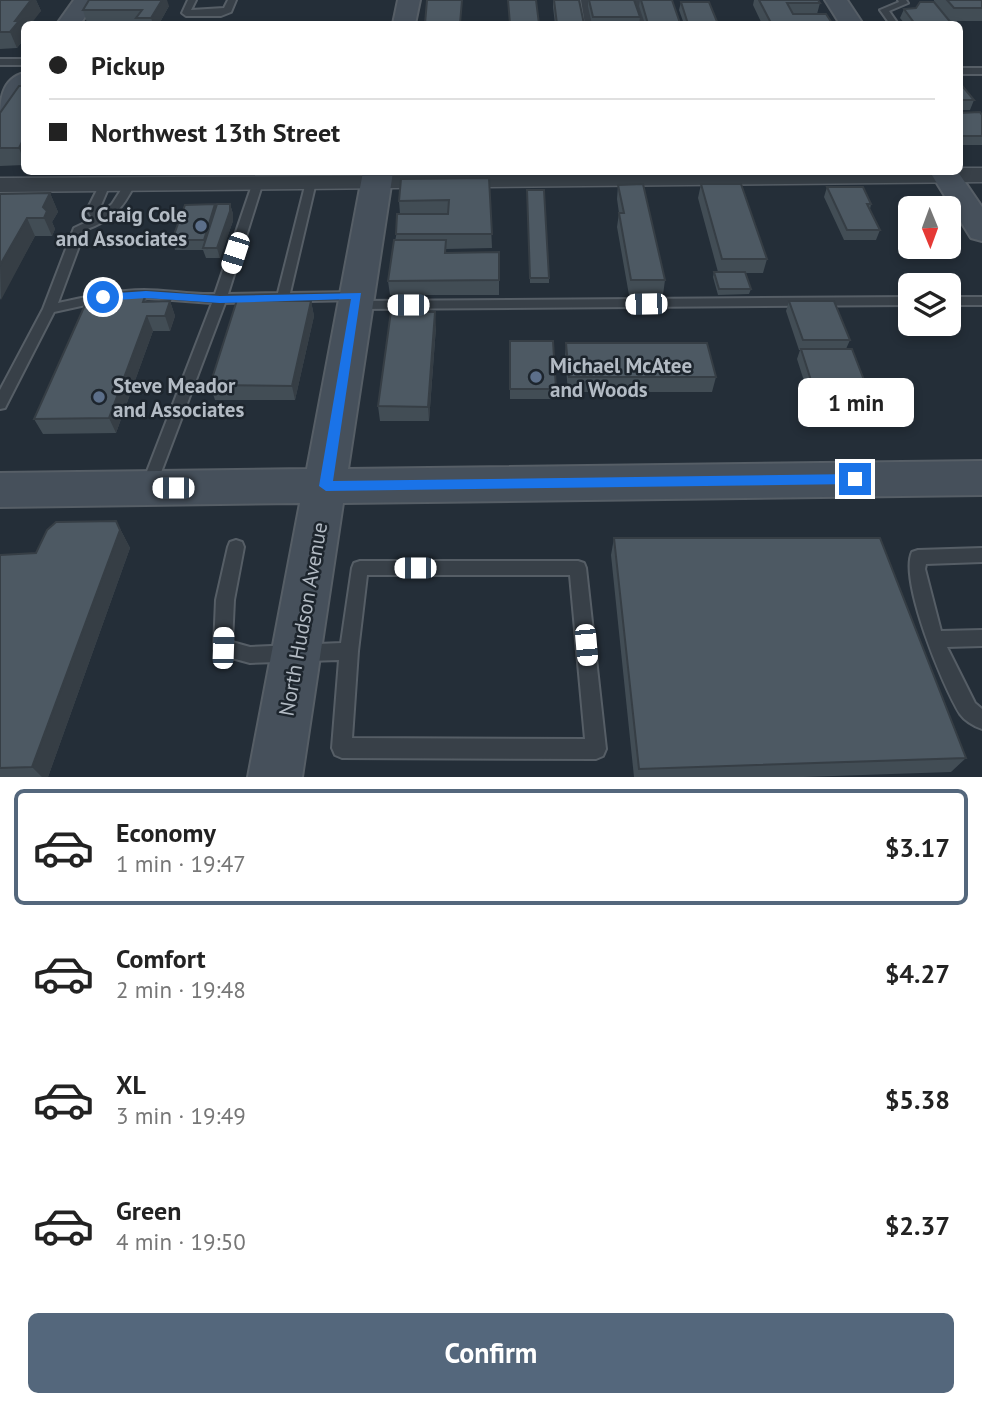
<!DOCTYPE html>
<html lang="en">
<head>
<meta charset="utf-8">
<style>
	body { margin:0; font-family:"PT Sans",sans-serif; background:#f6f6f6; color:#222; height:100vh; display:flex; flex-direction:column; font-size:26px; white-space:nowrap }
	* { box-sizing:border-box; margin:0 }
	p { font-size:23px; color:#767676 }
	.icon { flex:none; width:38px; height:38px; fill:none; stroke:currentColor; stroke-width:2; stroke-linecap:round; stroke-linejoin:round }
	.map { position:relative; height:777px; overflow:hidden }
	.side { display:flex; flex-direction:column; background:#fff; flex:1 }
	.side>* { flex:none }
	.guide { position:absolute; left:21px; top:21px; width:942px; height:154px; border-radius:10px; box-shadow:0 4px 10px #0003; display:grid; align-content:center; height:154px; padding:0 28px; background:#fff }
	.needle { width:46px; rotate:179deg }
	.fabs { position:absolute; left:898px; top:196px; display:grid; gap:14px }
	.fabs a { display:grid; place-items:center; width:63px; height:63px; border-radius:10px; background:#fff; box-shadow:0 4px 10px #0003; font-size:35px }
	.end { position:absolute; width:32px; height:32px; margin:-16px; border:9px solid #1a73e8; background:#fff; box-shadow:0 0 0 4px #fff }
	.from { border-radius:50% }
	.bubble { position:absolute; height:49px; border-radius:10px; background:#fff; box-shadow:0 4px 10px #0003; font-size:23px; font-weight:700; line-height:49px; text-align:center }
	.car { position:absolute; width:21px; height:42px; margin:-21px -10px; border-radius:9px; box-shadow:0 0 5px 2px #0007; background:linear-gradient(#fff 24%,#345 0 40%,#fff 0 76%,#345 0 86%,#fff 0) }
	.guide b { display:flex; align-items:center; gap:24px; height:66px; font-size:26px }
	.guide b+b { border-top:2px solid #e0e0e0 }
	.guide i { width:18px; height:18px; background:#222 }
	ul { padding:12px 0 0; list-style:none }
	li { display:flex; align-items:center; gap:21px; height:116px; margin:0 14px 10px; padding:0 14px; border:4px solid transparent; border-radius:10px }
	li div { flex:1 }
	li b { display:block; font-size:26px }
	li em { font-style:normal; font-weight:700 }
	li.selected { border-color:#54677c }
	li>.icon { width:63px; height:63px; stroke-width:1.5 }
	.primary-button { display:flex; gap:14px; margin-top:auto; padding:14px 28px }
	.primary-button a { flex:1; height:80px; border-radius:10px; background:#54677c; color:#fff; font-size:28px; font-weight:700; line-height:80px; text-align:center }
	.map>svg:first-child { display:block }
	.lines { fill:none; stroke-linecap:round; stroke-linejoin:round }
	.lane-casing { stroke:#565e66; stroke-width:4 }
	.street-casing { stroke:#565e66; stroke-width:3 }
	.secondary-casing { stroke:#565e66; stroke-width:4 }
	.lane { fill:#384048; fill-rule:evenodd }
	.street { fill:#384048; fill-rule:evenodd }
	.secondary { fill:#46505b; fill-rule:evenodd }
	.wall { fill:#424d55 }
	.shaded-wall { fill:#363e45 }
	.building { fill:#4d5963; stroke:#363e45; stroke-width:2 }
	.route { fill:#1a73e8 }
	.service-dot { fill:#5c6f8a; stroke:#1d252d; stroke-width:2.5 }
	.labels { text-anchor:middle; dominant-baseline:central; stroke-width:5; stroke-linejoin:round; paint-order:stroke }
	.poi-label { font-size:21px; font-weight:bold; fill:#b3bbc4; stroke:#1d252d; text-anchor:start }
	.street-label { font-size:21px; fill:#b3bbc4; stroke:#1d252d }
</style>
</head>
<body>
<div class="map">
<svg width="982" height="777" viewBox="0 0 982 777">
	<rect width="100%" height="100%" fill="#242e38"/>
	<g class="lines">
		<g class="lane-casing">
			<path id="lane" d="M188 0H196L191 10 224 8 228 0H236L231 12 221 16H186L182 13Z
				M581 0H589L593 24H585Z
				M632 0H640L646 24H638Z
				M898 0H906L908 3 889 11 898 24H890L880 10 899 2Z
				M0 59H24V65H0Z
				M959 68H982V74H959Z
				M258 179 263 182 228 294 278 293 306 182 311 179 316 182 290 293 356 292 362 296 356 300 225 303 154 491 149 493 144 491 141 487 212 303 146 298 104 301 54 312 7 404 5 408 0 409V390L43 309 74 228 93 219 87 210 101 182H109L110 184 99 210 101 214 112 204 126 182H134L135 184C122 210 112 220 85 230L58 303C86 297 115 290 144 290 168 290 191 295 215 294L253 182Z
				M910 297V305L356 309 350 305 356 301Z
				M948 297H982V305H948Z
				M236 540 242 542 244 547 234 600 232 642 250 647 341 643 352 568 354 563 360 561H578L584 563 586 568 606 749 603 756 596 759 342 758 335 755 332 748 339 660 250 663 217 654 214 648 216 600 228 547 230 542ZM367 575H570L585 739 352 738 358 651Z
				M982 548V562L926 564 925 569 941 631 982 630V646L947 647 975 703 982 709V729C974 726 965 721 960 714 943 687 899 580 912 552L918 550Z"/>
		</g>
		<g class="street-casing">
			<path id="street" d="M959 168H982V182L0 192V178L959 172Z"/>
		</g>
		<g class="secondary-casing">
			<path id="secondary" d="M74 0H97L80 24H57Z
				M398 0H420L415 24H393Z
				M825 0H847L863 24H840Z
				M24 73C26 93 22 116 0 121 0 101 1 79 24 73Z
				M363 172H393L348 469 982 461V495L343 503 302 777H248L300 503 0 507V473L307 469Z
				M930 172H958L982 207V241L971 238Z"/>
		</g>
		<use href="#lane" class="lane"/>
		<use href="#street" class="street"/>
		<use href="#secondary" class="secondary"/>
	</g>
	<path class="wall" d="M0 0H36L41 11 24 24V39L17 48 0 49Z
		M553 0 584 24H555L553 7Z
		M588 0H634L640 17 639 24H592L588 7Z
		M640 0H672L680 24H645L639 6Z
		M754 0H818L820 3 817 14 832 23 841 24H762L753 5Z
		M934 0H982V21H950L952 24H905L900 18 904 9 916 8 934 2Z
		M681 2 718 24H684L679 10Z
		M169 6 159 24H138V22L87 23 83 10Z
		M959 82 974 100 970 110H959Z
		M24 86V165L0 166V113Z
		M959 113 982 115V145H959Z
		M489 178 492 248 446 249V253L499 252V295H390L388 281 400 214 399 201Z
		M701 184 767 259 763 273H746L751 289 749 294 718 295 713 277 714 272H718L698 198Z
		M618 185 665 280 663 295H629L617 227 619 213 617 199Z
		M827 187 871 204 870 209 880 230 876 240H844L824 197Z
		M527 190 549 278V283H530Z
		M50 193 58 212 52 222 55 229 52 236H35L0 300V194Z
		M230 204 233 214V221L220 258H206L203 250H175L172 240 216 207Z
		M145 296 147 302 170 301 175 316 170 331H153L116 433 43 434 34 419Z
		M311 301 314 316 295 400H215L210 385Z
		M789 301 850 340 846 349 869 393 865 403H811L797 359 800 350H799L786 311Z
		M436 327 429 421H380L378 406Z
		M510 341 556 389 555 399H510Z
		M566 343 716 377 712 392H568L565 357Z
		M116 521 130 548 48 777H0V555L36 553Z
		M614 538 966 758 951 772 804 777H634L611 555Z"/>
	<path class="shaded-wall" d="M31 0H36L41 11 31 24H24V39L17 48 10 32 15 21Z
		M162 0H167L169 6 159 24H153L151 18Z
		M24 138V161L19 148Z
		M50 193 58 212 52 222 55 229 52 236 44 218 43 207Z
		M215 204 218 214 207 250 204 240Z
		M230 204 233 214V221L220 258 217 248Z
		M27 218 35 236 1 300 0 265Z
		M170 301 175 316 170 331 165 316Z
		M311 301 314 316 295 400 292 386Z
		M435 312 436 327 429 421 428 407Z
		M147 316 153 331 116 433 109 418Z
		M116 521 130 548 48 777H42L32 767Z"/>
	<path class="building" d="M0 0H31L15 21H19L10 32H0Z
		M89 0H162L151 18H136L142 10H83Z
		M427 0H462L460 24H425Z
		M508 0H536L539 24H510Z
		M554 0H579L584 24H557Z
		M589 0H634L640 17H593Z
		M641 0H672L680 23 648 24Z
		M759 0H818L820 3H787L793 14H826L832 23H771Z
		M947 0H982V8H954Z
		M681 2H709L718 24H688Z
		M920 2H934L952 24H915L904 9 916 8Z
		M763 23H840L841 24H764Z
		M959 82 974 100H959Z
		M19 86H24V138L19 148H0V113Z
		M980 112 982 115V136H960L959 134V113Z
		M489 178 492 234H396L397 214H448L449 200 399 201 401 179Z
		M643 184 665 280H631L619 213H624L618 185Z
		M701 184H741L767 259H722Z
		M827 187H863L871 204H867L880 230H847Z
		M527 190H544L549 278H530Z
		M50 193 43 207 47 211 44 218H27L0 265V194Z
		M215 204 204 240H172L185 205Z
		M217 204H230V211L217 248H203Z
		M394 240H446L445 253 499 252V280L388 281Z
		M714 272H745L751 289H719Z
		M89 296H145L143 302 170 301 165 316H147L109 418 34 419Z
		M237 300 311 301 292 386 210 385Z
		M789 301H834L850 340H803Z
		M391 311 435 312 428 407 378 406Z
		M510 341H553L556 389H510Z
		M566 343H707L716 377H569Z
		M801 349H852L869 393H815Z
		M116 521 120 530 32 767 0 768V555L36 553 47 530 56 522Z
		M614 538H880L966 758 639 769Z"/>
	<path class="route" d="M146 291 220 296 361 293 333 481 855 474 861 479 855 484 326 491 319 486 351 299 220 303 146 298 103 301 98 297 103 294Z"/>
	<g class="service-dot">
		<circle cx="201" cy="226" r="7"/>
		<circle cx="536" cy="377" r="7"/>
		<circle cx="99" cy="397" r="7"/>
	</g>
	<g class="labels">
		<g class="poi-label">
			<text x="187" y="214" text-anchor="end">C Craig Cole<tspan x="187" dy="24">and Associates</tspan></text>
			<text x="550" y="365">Michael McAtee<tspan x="550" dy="24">and Woods</tspan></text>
			<text x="113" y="385">Steve Meador<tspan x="113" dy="24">and Associates</tspan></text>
		</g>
		<g class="street-label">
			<text transform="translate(303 619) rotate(-80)">North Hudson Avenue</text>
		</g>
	</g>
</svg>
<div class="fabs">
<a><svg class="needle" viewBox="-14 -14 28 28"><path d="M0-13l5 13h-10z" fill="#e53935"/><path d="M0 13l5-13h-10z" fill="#767676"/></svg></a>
<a><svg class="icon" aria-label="layers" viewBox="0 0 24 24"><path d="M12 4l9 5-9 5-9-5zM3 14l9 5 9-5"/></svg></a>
</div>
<i class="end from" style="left:103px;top:297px"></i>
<i class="end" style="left:855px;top:479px"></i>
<div class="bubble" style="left:798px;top:378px;width:116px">1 min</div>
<i class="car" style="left:235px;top:253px;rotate:198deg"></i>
<i class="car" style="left:646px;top:304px;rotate:269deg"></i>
<i class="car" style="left:408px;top:305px;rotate:270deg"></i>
<i class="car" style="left:173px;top:488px;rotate:270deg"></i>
<i class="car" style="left:415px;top:568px;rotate:270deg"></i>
<i class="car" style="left:586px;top:645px;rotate:175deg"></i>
<i class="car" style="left:223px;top:648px;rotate:2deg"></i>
<div class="guide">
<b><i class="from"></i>Pickup</b>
<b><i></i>Northwest 13th Street</b>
</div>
</div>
<section class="side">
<ul>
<li class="selected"><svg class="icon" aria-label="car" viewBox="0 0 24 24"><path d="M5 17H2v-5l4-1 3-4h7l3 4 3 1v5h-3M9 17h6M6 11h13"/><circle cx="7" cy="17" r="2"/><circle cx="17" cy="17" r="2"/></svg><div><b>Economy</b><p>1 min · 19:47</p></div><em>$3.17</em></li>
<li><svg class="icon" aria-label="car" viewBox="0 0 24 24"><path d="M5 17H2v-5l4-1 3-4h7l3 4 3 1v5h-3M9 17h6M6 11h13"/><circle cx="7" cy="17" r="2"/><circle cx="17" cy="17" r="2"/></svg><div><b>Comfort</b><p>2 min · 19:48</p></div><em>$4.27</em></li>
<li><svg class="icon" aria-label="car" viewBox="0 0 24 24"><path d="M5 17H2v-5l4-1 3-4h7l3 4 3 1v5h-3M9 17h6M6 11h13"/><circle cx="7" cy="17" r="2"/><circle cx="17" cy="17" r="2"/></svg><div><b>XL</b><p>3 min · 19:49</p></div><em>$5.38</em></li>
<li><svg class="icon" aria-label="car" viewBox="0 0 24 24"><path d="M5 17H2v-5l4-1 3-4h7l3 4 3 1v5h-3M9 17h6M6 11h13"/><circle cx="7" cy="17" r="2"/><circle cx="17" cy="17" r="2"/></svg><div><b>Green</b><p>4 min · 19:50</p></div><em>$2.37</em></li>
</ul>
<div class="primary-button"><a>Confirm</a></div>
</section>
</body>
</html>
